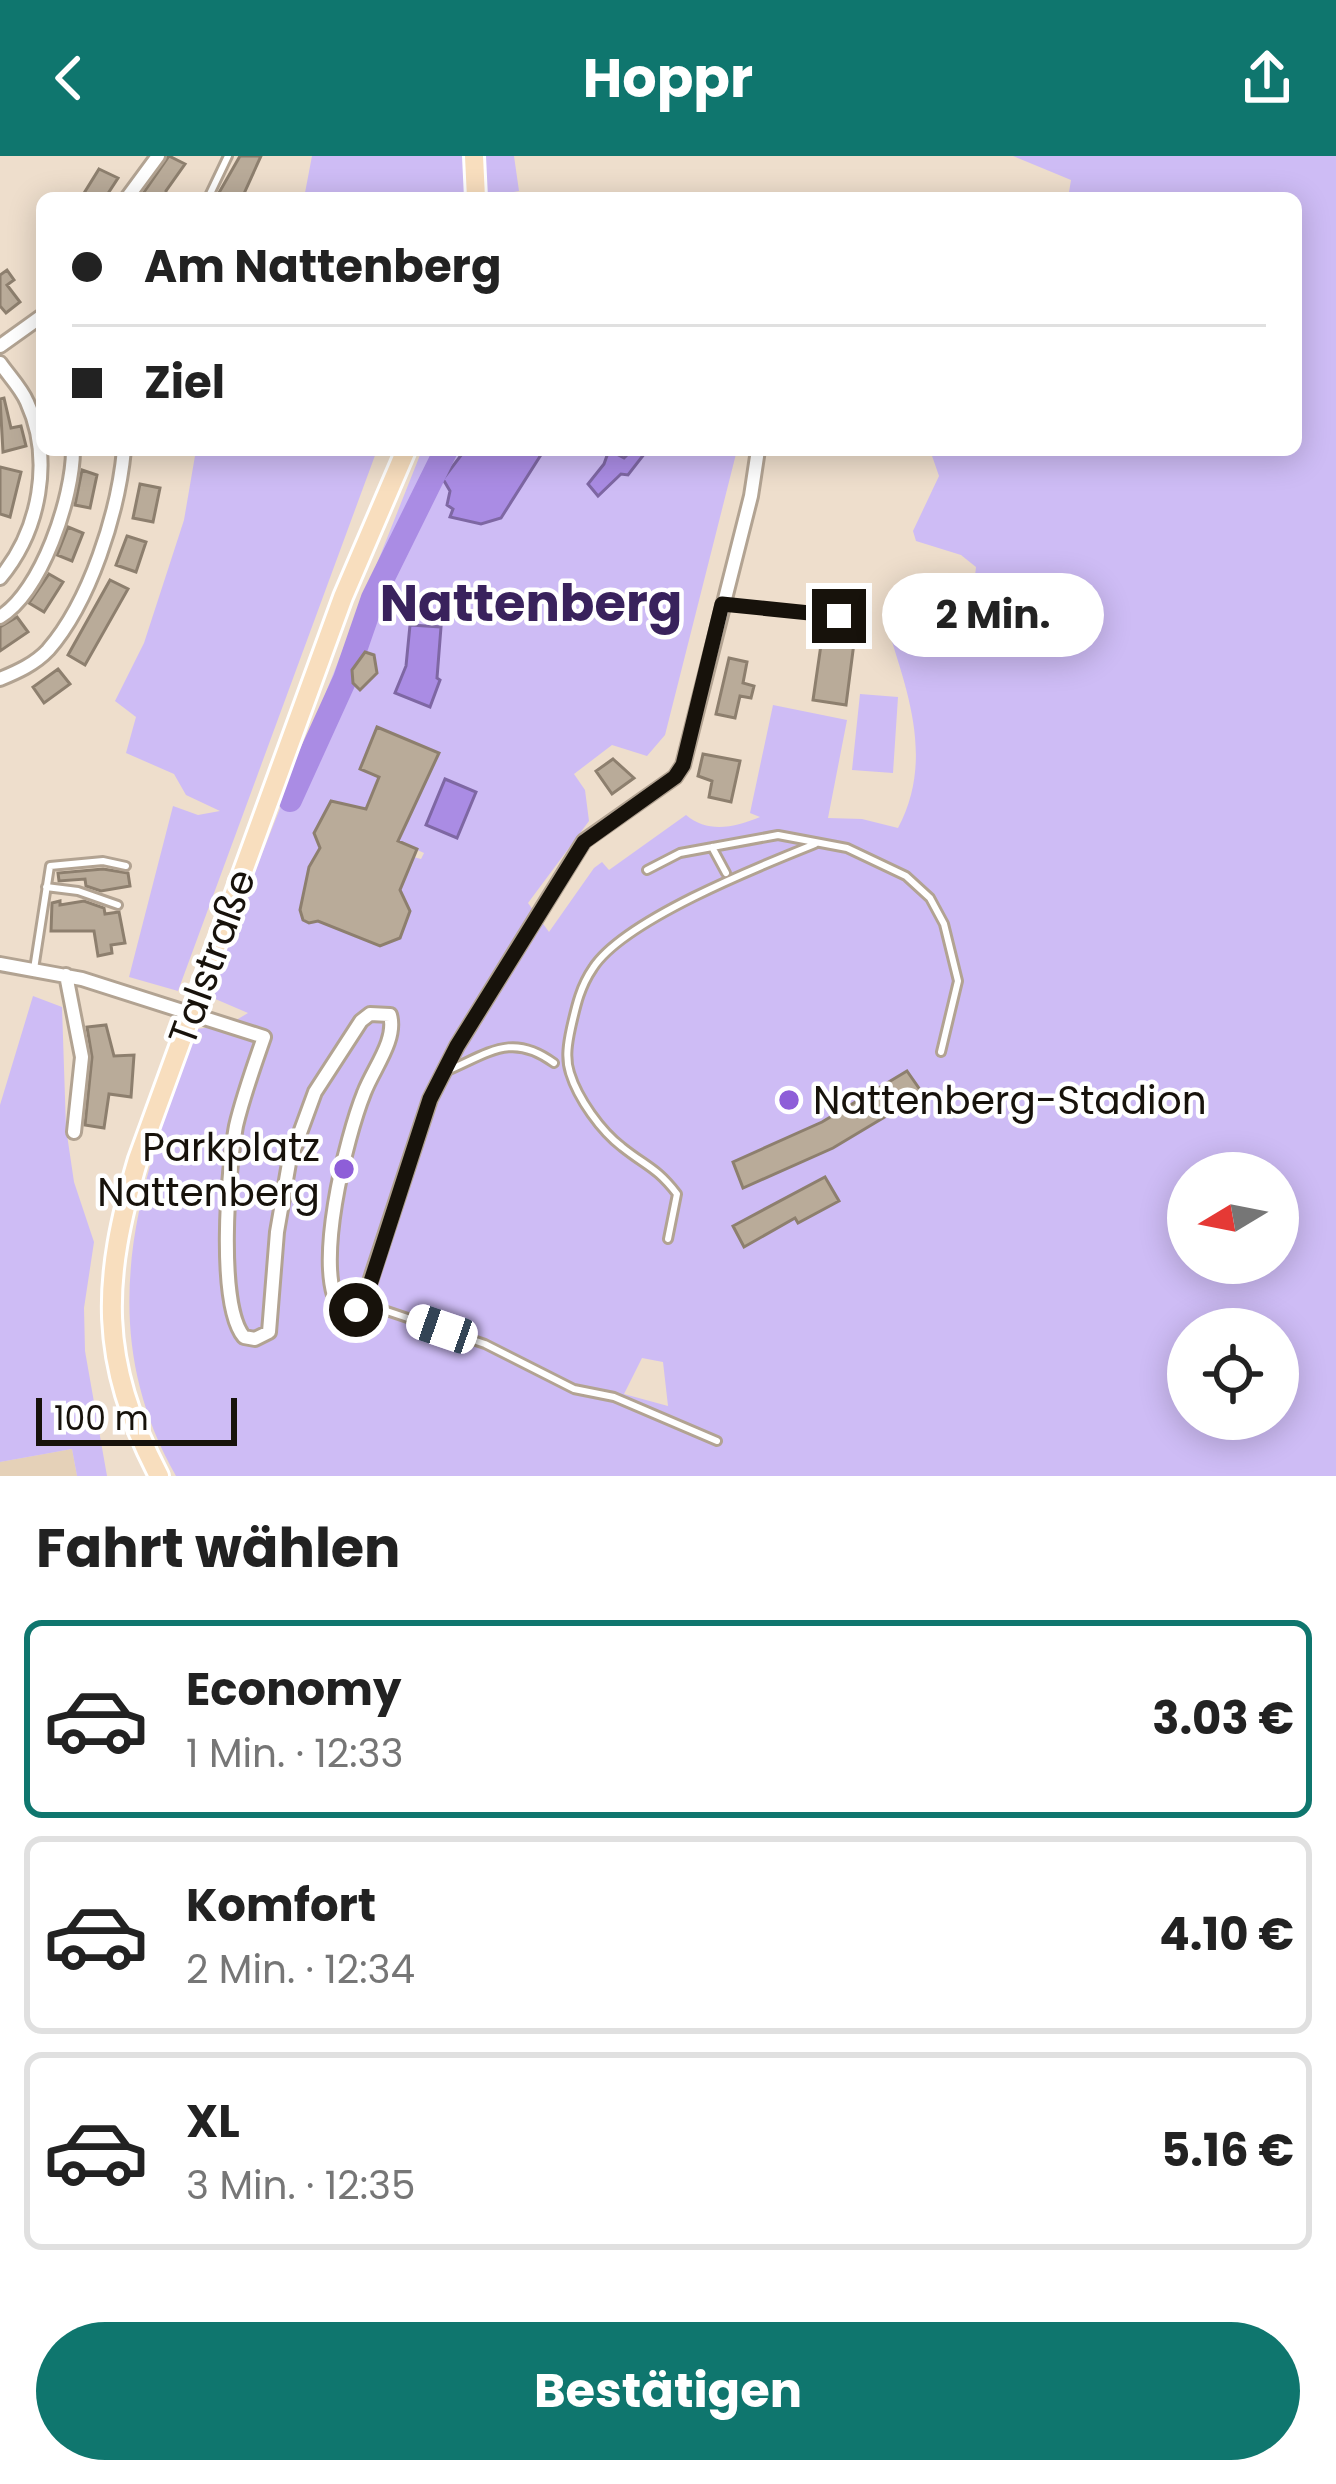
<!DOCTYPE html>
<html lang="de">
<head>
<meta charset="utf-8">
<style>
	body { margin:0; font-family:Poppins,sans-serif; background:#f6f6f6; color:#222; height:100vh; display:flex; flex-direction:column; font-size:45px; white-space:nowrap }
	* { box-sizing:border-box; margin:0 }
	p { font-size:39px; color:#767676 }
	.icon { flex:none; width:66px; height:66px; fill:none; stroke:currentColor; stroke-width:2; stroke-linecap:round; stroke-linejoin:round }
	.map { position:relative; height:1320px; overflow:hidden }
	.side { display:flex; flex-direction:column; background:#fff; flex:1 }
	.side>* { flex:none }
	.hud { position:absolute; left:36px; top:36px; width:1266px; height:264px; border-radius:18px; box-shadow:0 6px 30px #0003; display:grid; align-content:center; height:264px; padding:0 36px; background:#fff }
	.needle { width:78px; rotate:260deg }
	.buttons { position:absolute; left:1167px; top:996px; display:grid; gap:24px }
	.buttons a { display:grid; place-items:center; width:132px; height:132px; border-radius:50%; background:#fff; box-shadow:0 6px 30px #0003; font-size:60px }
	.scale { position:absolute; left:36px; bottom:30px; width:201px; box-sizing:border-box; padding-left:12px; border:6px solid #17120b; border-top:0; font-size:33px; line-height:42px; white-space:nowrap; color:#17120b; -webkit-text-stroke:9px #fff; paint-order:stroke }
	.end { position:absolute; width:54px; height:54px; margin:-27px; border:15px solid #17120b; background:#fff; box-shadow:0 0 0 6px #fff }
	.from { border-radius:50% }
	.bubble { position:absolute; height:84px; border-radius:42px; background:#fff; box-shadow:0 6px 30px #0003; font-size:39px; font-weight:700; line-height:84px; text-align:center }
	.car { position:absolute; width:36px; height:72px; margin:-36px -18px; border-radius:15px; box-shadow:0 0 9px 3px #0007; background:linear-gradient(#fff 24%,#345 0 40%,#fff 0 76%,#345 0 86%,#fff 0) }
	.hud b { display:flex; align-items:center; gap:42px; height:114px; font-size:45px }
	.hud b+b { border-top:3px solid #e0e0e0 }
	.hud i { width:30px; height:30px; background:#222 }
	ul { padding:0; list-style:none }
	li { display:flex; align-items:center; gap:36px; height:198px; margin:0 24px 18px; padding:0 12px; border:6px solid #e0e0e0; border-radius:18px }
	li div { flex:1 }
	li b { display:block; font-size:45px }
	li em { font-style:normal; font-weight:700 }
	li.on { border-color:#0f766e }
	li>.icon { width:108px; height:108px; stroke-width:1.5 }
	h2 { padding:0 36px; font-size:54px; line-height:144px }
	.action { display:flex; gap:24px; margin-top:auto; padding:24px 36px }
	.action a { flex:1; height:138px; border-radius:72px; background:#0f766e; color:#fff; font-size:48px; font-weight:700; line-height:138px; text-align:center }
	header { display:flex; justify-content:space-between; align-items:center; height:156px; padding:0 36px; background:#0f766e; color:#fff; font-size:54px; font-weight:700 }
	.map>svg:first-child { display:block }
	.built { fill:#e5d1b8 }
	.green { fill:#cebcf5; fill-rule:evenodd }
	.water { fill:#aa8ce4; stroke:#7e67a3; stroke-width:3 }
	.lines { fill:none; stroke-linecap:round; stroke-linejoin:round }
	.river { stroke:#aa8ce4; stroke-width:24 }
	.building { fill:#b9ab99; stroke:#8d7f6e; stroke-width:3 }
	.lane-casing { stroke:#b2a392; stroke-width:12 }
	.street-casing { stroke:#b2a392; stroke-width:18 }
	.primary-casing { stroke:#fff; stroke-width:24 }
	.lane { stroke:#fff; stroke-width:6 }
	.street { stroke:#fff; stroke-width:12 }
	.primary { stroke:#f8debe; stroke-width:18 }
	.route { stroke:#17120b; stroke-width:15 }
	.poi-dot { fill:#8e5ed8; stroke:#fff; stroke-width:4.5 }
	.labels { text-anchor:middle; dominant-baseline:central; stroke-width:9; stroke-linejoin:round; paint-order:stroke }
	.street-label { font-size:39px; fill:#17120b; stroke:#fff }
	.poi-label { font-size:39px; fill:#17120b; stroke:#fff; text-anchor:start }
	.district-label { font-size:51px; font-weight:bold; fill:#39225c; stroke:#fff }
</style>
</head>
<body>
<header><svg class="icon" aria-label="back" viewBox="0 0 24 24"><path d="M15 5l-7 7 7 7"/></svg>Hoppr<svg class="icon" aria-label="share" viewBox="0 0 24 24"><path d="M12 15V3M7 8l5-5 5 5M5 13v7h14v-7"/></svg></header>
<div class="map">
<svg width="1336" height="1320" viewBox="0 0 1336 1320">
	<rect width="100%" height="100%" fill="#eedecc"/>
	<path class="built" d="M72 1293 77 1320H0V1306Z"/>
	<path class="green" d="M312 0H514L519 35 497 39V42H304Z
		M1013 0H1336V1320H176C89 1166 140 1024 197 873L228 869 248 857 206 839 422 294H737L665 579 647 600 612 589 574 618 585 634 589 665 528 747 549 776 594 712 602 706 609 714 686 659C708 678 736 671 760 661L750 657 773 549 847 564 828 662 862 663 898 672C934 604 908 537 887 470L952 483 968 482 976 411 961 399 916 385 913 375 939 320 930 294H1296V42H1068L1071 24ZM376 571 439 597 398 685 424 697 421 703 406 699 402 712 408 715 400 735 410 755 400 782 380 790 318 765 303 764C296 736 311 716 320 692L314 677 331 646 348 649 347 679 359 650 366 653 379 621 360 612ZM1188 1017H1278V1107H1188ZM1188 1173H1278V1263H1188ZM642 1202 663 1206 668 1250 624 1238Z
		M196 294H377L178 835 129 821 173 650 198 659 220 655 186 639 174 618 126 597 136 561 115 545 144 487 184 364Z
		M860 538 898 541 893 617 852 614Z
		M33 840 62 851 66 972 74 1026 94 1086 84 1152 85 1195 107 1320H77L72 1293 0 1306V949Z"/>
	<path class="water" d="M465 294H544L501 362 481 368 450 361 453 353 447 349 450 335 443 323Z
		M609 294 624 302 628 298 624 294H645V297L628 319 621 318 598 340 588 328 604 308Z
		M410 469 441 471 437 522 440 524 430 551 395 537 406 510Z
		M445 623 476 636 457 682 426 669Z"/>
	<g class="lines">
		<path class="river" d="M290 644 345 523 373 442 446 294"/>
	</g>
	<path class="building" d="M169 0 185 8 166 35 167 42H140Z
		M240 0H261L242 42H216Z
		M99 13 118 22 105 42H81Z
		M7 114 14 124 7 129 20 146 6 157 0 150V119Z
		M4 242 11 272 21 270 26 290 3 296 0 243Z
		M0 311 21 316 10 361 0 358Z
		M82 314 97 319 90 352 75 349Z
		M140 328 160 332 153 366 133 362Z
		M68 371 83 377 72 405 57 399Z
		M127 380 146 386 136 416 116 409Z
		M49 418 63 426 44 456 29 447Z
		M110 424 128 433 85 509 68 499Z
		M17 461 28 476 0 495V471Z
		M823 475 855 479 846 549 813 544Z
		M365 496 374 499 377 517 360 534 353 527 352 514Z
		M729 502 747 506 743 527 754 530 751 542 740 540 735 562 716 558Z
		M58 513 70 528 44 547 33 531Z
		M377 571 439 597 398 685 417 693 400 734 410 755 400 782 380 790 318 765 309 767 303 764 300 754 309 711 320 692 314 677 331 645 366 653 379 621 360 613Z
		M703 598 740 605 731 646 709 641 712 625 698 620Z
		M613 603 634 622 612 638 596 615Z
		M103 713 128 717 130 730 101 735 86 730 85 723 59 725 58 717Z
		M60 745V749L84 745 104 752 105 758 119 756 125 787 111 789 112 797 98 800 94 775H51L52 747Z
		M106 869 114 900 134 899 131 941 109 938 104 972 85 969 92 901 87 871Z
		M907 915 923 938 833 992 743 1032 733 1006 822 966Z
		M825 1021 839 1045 798 1067 795 1062 744 1091 733 1070Z"/>
	<g class="lines">
		<g class="lane-casing">
			<path id="lane" d="M208 42 228 0
				M724 448 839 460
				M712 691 726 717
				M647 714 680 697 778 679 847 692 906 720 930 742 944 768 958 825 941 896
				M46 731 78 735 118 749
				M34 813 50 710 103 705 126 710
				M447 915C489 897 512 876 554 907
				M668 1083 677 1038C656 1011 647 1011 622 991 601 975 578 943 570 917 565 902 568 886 571 872 576 850 580 831 593 812 624 764 760 710 815 688
				M363 1147 485 1188 574 1233 614 1241 717 1285"/>
		</g>
		<g class="street-casing">
			<path id="street" d="M127 42 158 0
				M0 190 42 160
				M0 207C9 220 21 232 27 246 53 303 40 374 0 422
				M0 461C42 435 73 341 73 294
				M0 523C17 516 35 508 48 494 90 446 118 357 124 294
				M0 808 82 823 264 881C254 910 243 940 236 970 228 1013 217 1149 244 1181L255 1183 269 1176 277 1076 289 1007 315 936 361 865 370 858 390 859C397 884 373 913 364 937 347 979 311 1118 342 1155L356 1154 363 1147 430 943 457 890 584 685 675 621 683 609 751 340 758 294
				M66 819 82 901 74 976"/>
		</g>
		<g class="primary-casing">
			<path id="primary" d="M474 0 476 42
				M159 1320C98 1203 102 1125 138 1003L343 441 406 294"/>
		</g>
		<use href="#lane" class="lane"/>
		<use href="#street" class="street"/>
		<use href="#primary" class="primary"/>
	</g>
	<g class="lines">
		<path class="route" d="M356 1154 364 1147 430 943 457 890 584 686 675 621 683 609 722 448 839 460"/>
	</g>
	<g class="poi-dot">
		<circle cx="789" cy="944" r="12"/>
		<circle cx="344" cy="1013" r="12"/>
	</g>
	<g class="labels">
		<g class="street-label">
			<text transform="translate(212 801) rotate(-70)">Talstraße</text>
		</g>
		<g class="poi-label">
			<text x="813" y="944">Nattenberg-Stadion</text>
			<text x="320" y="991" text-anchor="end">Parkplatz<tspan x="320" dy="45">Nattenberg</tspan></text>
		</g>
		<g class="district-label">
			<text x="531" y="447">Nattenberg</text>
		</g>
	</g>
</svg>
<div class="buttons">
<a><svg class="needle" viewBox="-14 -14 28 28"><path d="M0-13l5 13h-10z" fill="#e53935"/><path d="M0 13l5-13h-10z" fill="#767676"/></svg></a>
<a><svg class="icon" aria-label="locate" viewBox="0 0 24 24"><circle cx="12" cy="12" r="6"/><path d="M12 2v4M12 18v4M2 12h4M18 12h4"/></svg></a>
</div>
<div class="scale">100 m</div>
<i class="end from" style="left:356px;top:1154px"></i>
<i class="end" style="left:839px;top:460px"></i>
<div class="bubble" style="left:882px;top:417px;width:222px">2 Min.</div>
<i class="car" style="left:442px;top:1173px;rotate:289deg"></i>
<div class="hud">
<b><i class="from"></i>Am Nattenberg</b>
<b><i></i>Ziel</b>
</div>
</div>
<section class="side">
<h2>Fahrt wählen</h2>
<ul>
<li class="on"><svg class="icon" aria-label="car" viewBox="0 0 24 24"><path d="M5 17H2v-5l4-1 3-4h7l3 4 3 1v5h-3M9 17h6M6 11h13"/><circle cx="7" cy="17" r="2"/><circle cx="17" cy="17" r="2"/></svg><div><b>Economy</b><p>1 Min. · 12:33</p></div><em>3.03 €</em></li>
<li><svg class="icon" aria-label="car" viewBox="0 0 24 24"><path d="M5 17H2v-5l4-1 3-4h7l3 4 3 1v5h-3M9 17h6M6 11h13"/><circle cx="7" cy="17" r="2"/><circle cx="17" cy="17" r="2"/></svg><div><b>Komfort</b><p>2 Min. · 12:34</p></div><em>4.10 €</em></li>
<li><svg class="icon" aria-label="car" viewBox="0 0 24 24"><path d="M5 17H2v-5l4-1 3-4h7l3 4 3 1v5h-3M9 17h6M6 11h13"/><circle cx="7" cy="17" r="2"/><circle cx="17" cy="17" r="2"/></svg><div><b>XL</b><p>3 Min. · 12:35</p></div><em>5.16 €</em></li>
</ul>
<div class="action"><a>Bestätigen</a></div>
</section>
</body>
</html>
